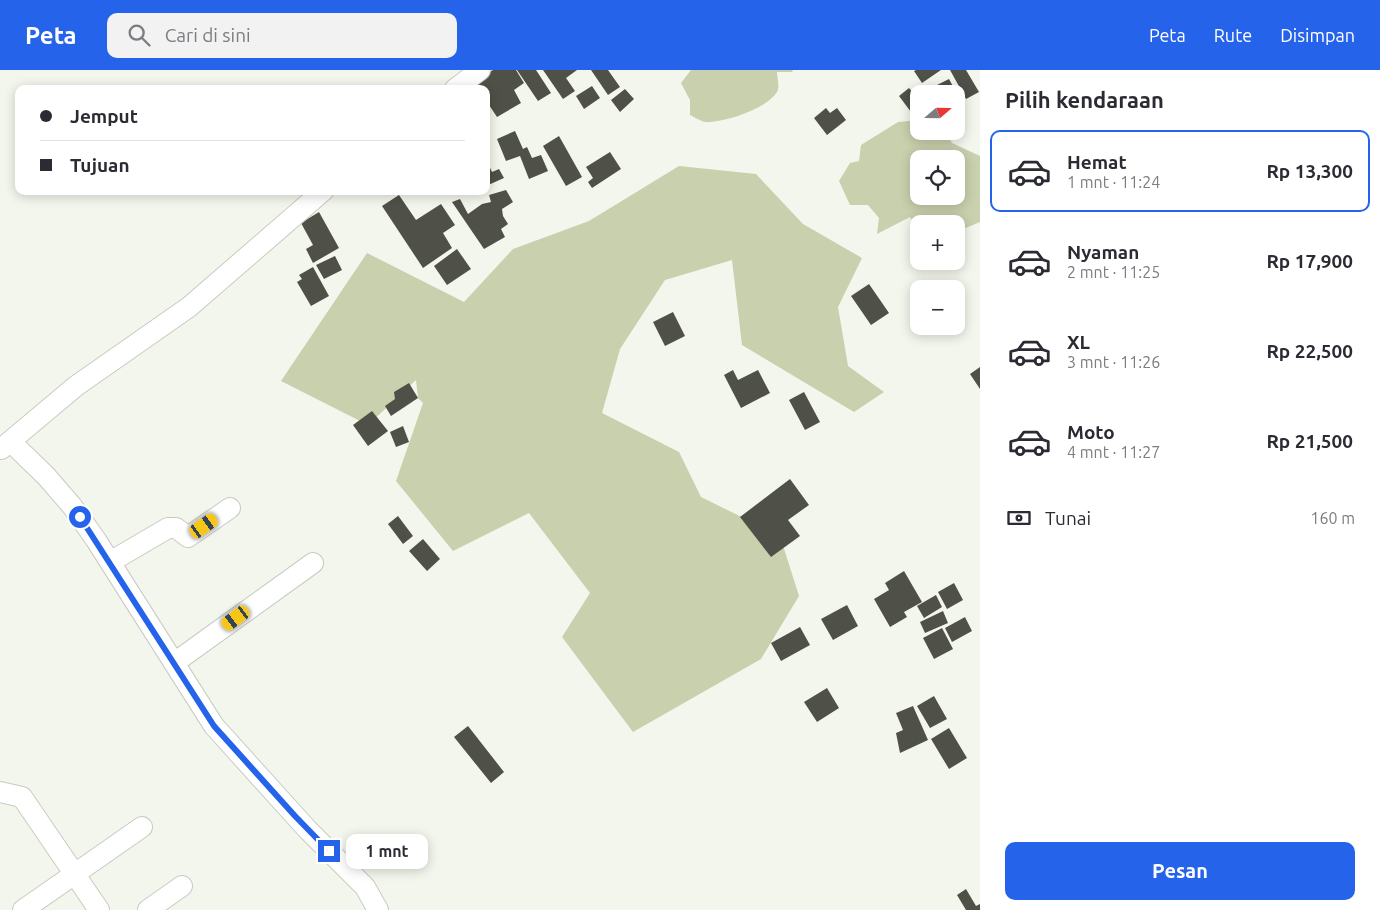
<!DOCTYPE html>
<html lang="id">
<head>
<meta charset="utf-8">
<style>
	body { margin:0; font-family:Ubuntu,sans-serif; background:#f2f2f3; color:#2b2b33; height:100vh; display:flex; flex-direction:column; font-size:19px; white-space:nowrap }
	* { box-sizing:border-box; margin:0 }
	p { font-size:16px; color:#7c7c81 }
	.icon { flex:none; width:28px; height:28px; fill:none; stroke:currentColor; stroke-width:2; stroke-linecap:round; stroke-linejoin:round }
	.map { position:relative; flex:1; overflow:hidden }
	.drawer { display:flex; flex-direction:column; background:#fff; width:400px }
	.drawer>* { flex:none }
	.top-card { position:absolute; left:15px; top:15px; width:475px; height:110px; border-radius:10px; box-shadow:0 2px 12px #0003; display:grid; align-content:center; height:110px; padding:0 25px; background:#fff }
	.needle { width:32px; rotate:70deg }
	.buttons { position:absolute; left:910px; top:15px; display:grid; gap:10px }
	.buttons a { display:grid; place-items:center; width:55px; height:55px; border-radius:10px; background:#fff; box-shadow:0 2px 12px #0003; font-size:25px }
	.end { position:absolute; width:22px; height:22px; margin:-11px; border:6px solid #2563eb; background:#fff; box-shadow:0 0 0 2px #fff }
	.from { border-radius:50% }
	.bubble { position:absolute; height:35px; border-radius:10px; background:#fff; box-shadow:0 2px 12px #0003; font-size:16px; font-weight:700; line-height:35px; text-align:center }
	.car { position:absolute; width:15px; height:30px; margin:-15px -8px; border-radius:6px; box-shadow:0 0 4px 1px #0007; background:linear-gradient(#f5c518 24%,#345 0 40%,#f5c518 0 76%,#345 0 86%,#f5c518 0) }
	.top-card b { display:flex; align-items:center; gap:18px; height:48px; font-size:19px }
	.top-card b+b { border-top:1px solid #e1e1e2 }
	.top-card i { width:12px; height:12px; background:#2b2b33 }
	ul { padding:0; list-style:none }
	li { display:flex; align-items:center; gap:15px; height:82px; margin:0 10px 8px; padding:0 15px; border:2px solid transparent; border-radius:10px }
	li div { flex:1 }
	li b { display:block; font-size:19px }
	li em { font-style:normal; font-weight:700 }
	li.selected { border-color:#2563eb }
	li>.icon { width:45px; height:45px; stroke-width:1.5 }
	h2 { padding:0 25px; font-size:22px; line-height:60px }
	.pay { display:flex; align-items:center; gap:12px; height:55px; padding:0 25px; font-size:19px }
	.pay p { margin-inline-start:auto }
	.cta { display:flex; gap:10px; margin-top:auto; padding:10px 25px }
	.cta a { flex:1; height:58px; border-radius:10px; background:#2563eb; color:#fff; font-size:20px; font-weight:700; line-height:58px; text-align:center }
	header { display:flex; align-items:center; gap:30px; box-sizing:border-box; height:70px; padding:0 25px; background:#2563eb; color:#fff }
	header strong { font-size:24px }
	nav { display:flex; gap:28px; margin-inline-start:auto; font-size:18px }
	.search { width:350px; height:45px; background:#f2f2f3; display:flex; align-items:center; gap:12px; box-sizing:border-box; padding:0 18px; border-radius:10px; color:#7c7c81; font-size:19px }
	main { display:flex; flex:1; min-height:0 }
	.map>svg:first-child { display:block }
	.green { fill:#c8d0ad; fill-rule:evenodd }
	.building { fill:#4f5148 }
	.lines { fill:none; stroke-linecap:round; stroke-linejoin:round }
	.minor-casing { stroke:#c8cbc1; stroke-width:22 }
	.minor { stroke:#fff; stroke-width:20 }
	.route { stroke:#2563eb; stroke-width:6 }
</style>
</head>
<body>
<header>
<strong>Peta</strong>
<div class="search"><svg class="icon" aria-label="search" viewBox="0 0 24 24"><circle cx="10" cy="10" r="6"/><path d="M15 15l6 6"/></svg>Cari di sini</div>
<nav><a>Peta</a><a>Rute</a><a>Disimpan</a></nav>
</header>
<main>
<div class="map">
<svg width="980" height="840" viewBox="0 0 980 840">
	<rect width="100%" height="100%" fill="#f3f6ec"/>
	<path class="green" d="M691 0H793L792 2H777C777 8 780 16 777 22 766 39 728 51 709 52 703 53 696 48 690 45V30L681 13Z
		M919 50V61H945L952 73 980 86V152L956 162V154H919V160L910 147 877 164 879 148 868 135H850L839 111 850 93 859 91 861 75 898 52ZM919 89H956V126H919Z
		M679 96 756 104 803 154 862 188 838 237 848 296 884 322 854 342 742 275 732 190 665 210 620 279 602 343 679 382 701 427 780 466 799 526 761 589 633 662 562 567 590 523 529 443 453 481 396 411 423 333 418 328 416 310 368 355 281 311 367 183 464 232 513 179 589 151Z"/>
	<path class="building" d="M493 0H516L524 13 514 20 521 33 497 47 489 35 486 37V19H462Z
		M517 0H536L551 23 538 31Z
		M543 0H577L566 8 575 21 563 29Z
		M591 0H608L620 17 608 25Z
		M916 0H941L922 13 914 1Z
		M950 0H966L979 22 966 29Z
		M949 9 963 35 956 38V24H942L937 15Z
		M592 16 600 28 584 39 576 26Z
		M909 18 919 30V36L911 42 899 26Z
		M625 19 634 29 620 42 611 30Z
		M826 38 830 43 837 38 846 50 827 65 814 48Z
		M515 61 523 79 527 77 532 88 541 85 548 101 529 109 520 86 506 91 497 69Z
		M559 66 582 107 566 116 543 76Z
		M610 82 621 99 592 118 588 112 593 108 586 97Z
		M486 89 492 102 499 99 504 108 486 116Z
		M506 120 513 132 502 139 503 146 508 154 501 159 505 167 484 179 452 132 460 129 468 144 482 134 491 132 489 125Z
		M399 125 416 150 441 134 455 155 443 163 452 178 423 198 382 136Z
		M319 142 339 178 313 193 306 179 313 175 301 153Z
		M457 179 471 199 447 215 434 196Z
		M335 186 342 200 324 209 316 195Z
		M313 197 329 226 311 236 297 212 302 209 299 205Z
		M869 214 889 243 871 255 851 226Z
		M673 242 685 266 665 276 653 252Z
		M980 297V319L970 304Z
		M733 300 738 310 758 300 770 323 741 338 724 305Z
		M409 313 418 328 391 346 385 336 395 329 394 322Z
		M804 322 820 352 805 360 789 330Z
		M372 341 388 361 368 376 353 355Z
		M403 356 409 372 396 377 390 362Z
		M790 409 809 435 788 450 800 466 771 487 740 447Z
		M398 446 413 466 403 474 388 454Z
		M423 469 440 489 427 501 409 481Z
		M904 501 922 532 904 542 907 547 890 557 874 529 889 520 885 513Z
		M954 513 963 530 947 539 938 522Z
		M936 525 942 537 924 548 917 536Z
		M847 535 858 556 833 570 821 549Z
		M943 541 948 553 925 563 920 552Z
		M965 547 972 561 952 572 945 558Z
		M800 557 810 575 781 591 771 573Z
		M942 558 953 579 934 589 923 568Z
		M827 618 839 638 817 652 804 632Z
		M934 626 947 649 930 658 917 636Z
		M913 636 928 670 900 683 896 663 903 660 896 643Z
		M468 656 504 702 491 713 454 667Z
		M949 658 967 688 949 699 931 669Z
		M966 819 976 836 980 834V840H966L957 825Z"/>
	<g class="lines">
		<g class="minor-casing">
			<path id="minor" d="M455 19 480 0
				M11 372 46 406 72 436 96 470 214 656 307 759 365 817 378 840
				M1 379 76 316 189 237 323 121
				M110 492 168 458H176L188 467 230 438
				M174 593 313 493
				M0 722 22 727 99 840
				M23 840 142 757
				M148 840 182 816"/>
		</g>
		<use href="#minor" class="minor"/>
	</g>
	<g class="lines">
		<path class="route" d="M80 447 214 656 295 746 329 781"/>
	</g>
</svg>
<div class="buttons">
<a><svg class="needle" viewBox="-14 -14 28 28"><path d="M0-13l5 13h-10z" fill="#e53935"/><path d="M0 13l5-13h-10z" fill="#7c7c81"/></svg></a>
<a><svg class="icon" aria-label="locate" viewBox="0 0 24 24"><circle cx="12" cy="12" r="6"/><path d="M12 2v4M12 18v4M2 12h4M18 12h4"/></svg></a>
<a>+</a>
<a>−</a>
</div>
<i class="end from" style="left:80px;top:447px"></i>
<i class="end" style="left:329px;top:781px"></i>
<div class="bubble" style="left:346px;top:764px;width:82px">1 mnt</div>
<i class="car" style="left:204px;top:456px;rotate:55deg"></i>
<i class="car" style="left:236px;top:548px;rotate:234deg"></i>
<div class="top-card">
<b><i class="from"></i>Jemput</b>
<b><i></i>Tujuan</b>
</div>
</div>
<section class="drawer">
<h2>Pilih kendaraan</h2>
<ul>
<li class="selected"><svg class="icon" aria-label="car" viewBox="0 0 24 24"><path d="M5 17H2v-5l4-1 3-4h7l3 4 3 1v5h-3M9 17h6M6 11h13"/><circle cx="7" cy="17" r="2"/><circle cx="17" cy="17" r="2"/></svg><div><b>Hemat</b><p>1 mnt · 11:24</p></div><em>Rp 13,300</em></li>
<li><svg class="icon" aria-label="car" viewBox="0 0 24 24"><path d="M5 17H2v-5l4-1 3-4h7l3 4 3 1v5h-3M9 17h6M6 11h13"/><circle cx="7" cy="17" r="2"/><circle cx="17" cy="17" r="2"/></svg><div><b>Nyaman</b><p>2 mnt · 11:25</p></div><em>Rp 17,900</em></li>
<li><svg class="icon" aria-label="car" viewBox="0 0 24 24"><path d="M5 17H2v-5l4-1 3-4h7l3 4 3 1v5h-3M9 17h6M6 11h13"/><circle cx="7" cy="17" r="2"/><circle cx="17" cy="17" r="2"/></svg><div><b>XL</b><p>3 mnt · 11:26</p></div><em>Rp 22,500</em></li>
<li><svg class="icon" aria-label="car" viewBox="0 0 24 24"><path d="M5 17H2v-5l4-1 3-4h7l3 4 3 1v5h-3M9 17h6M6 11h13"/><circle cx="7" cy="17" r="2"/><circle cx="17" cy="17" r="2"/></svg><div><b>Moto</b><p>4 mnt · 11:27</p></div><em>Rp 21,500</em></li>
</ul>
<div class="pay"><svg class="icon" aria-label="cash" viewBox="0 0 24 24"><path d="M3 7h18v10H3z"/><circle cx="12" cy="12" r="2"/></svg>Tunai<p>160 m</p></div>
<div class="cta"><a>Pesan</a></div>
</section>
</main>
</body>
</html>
